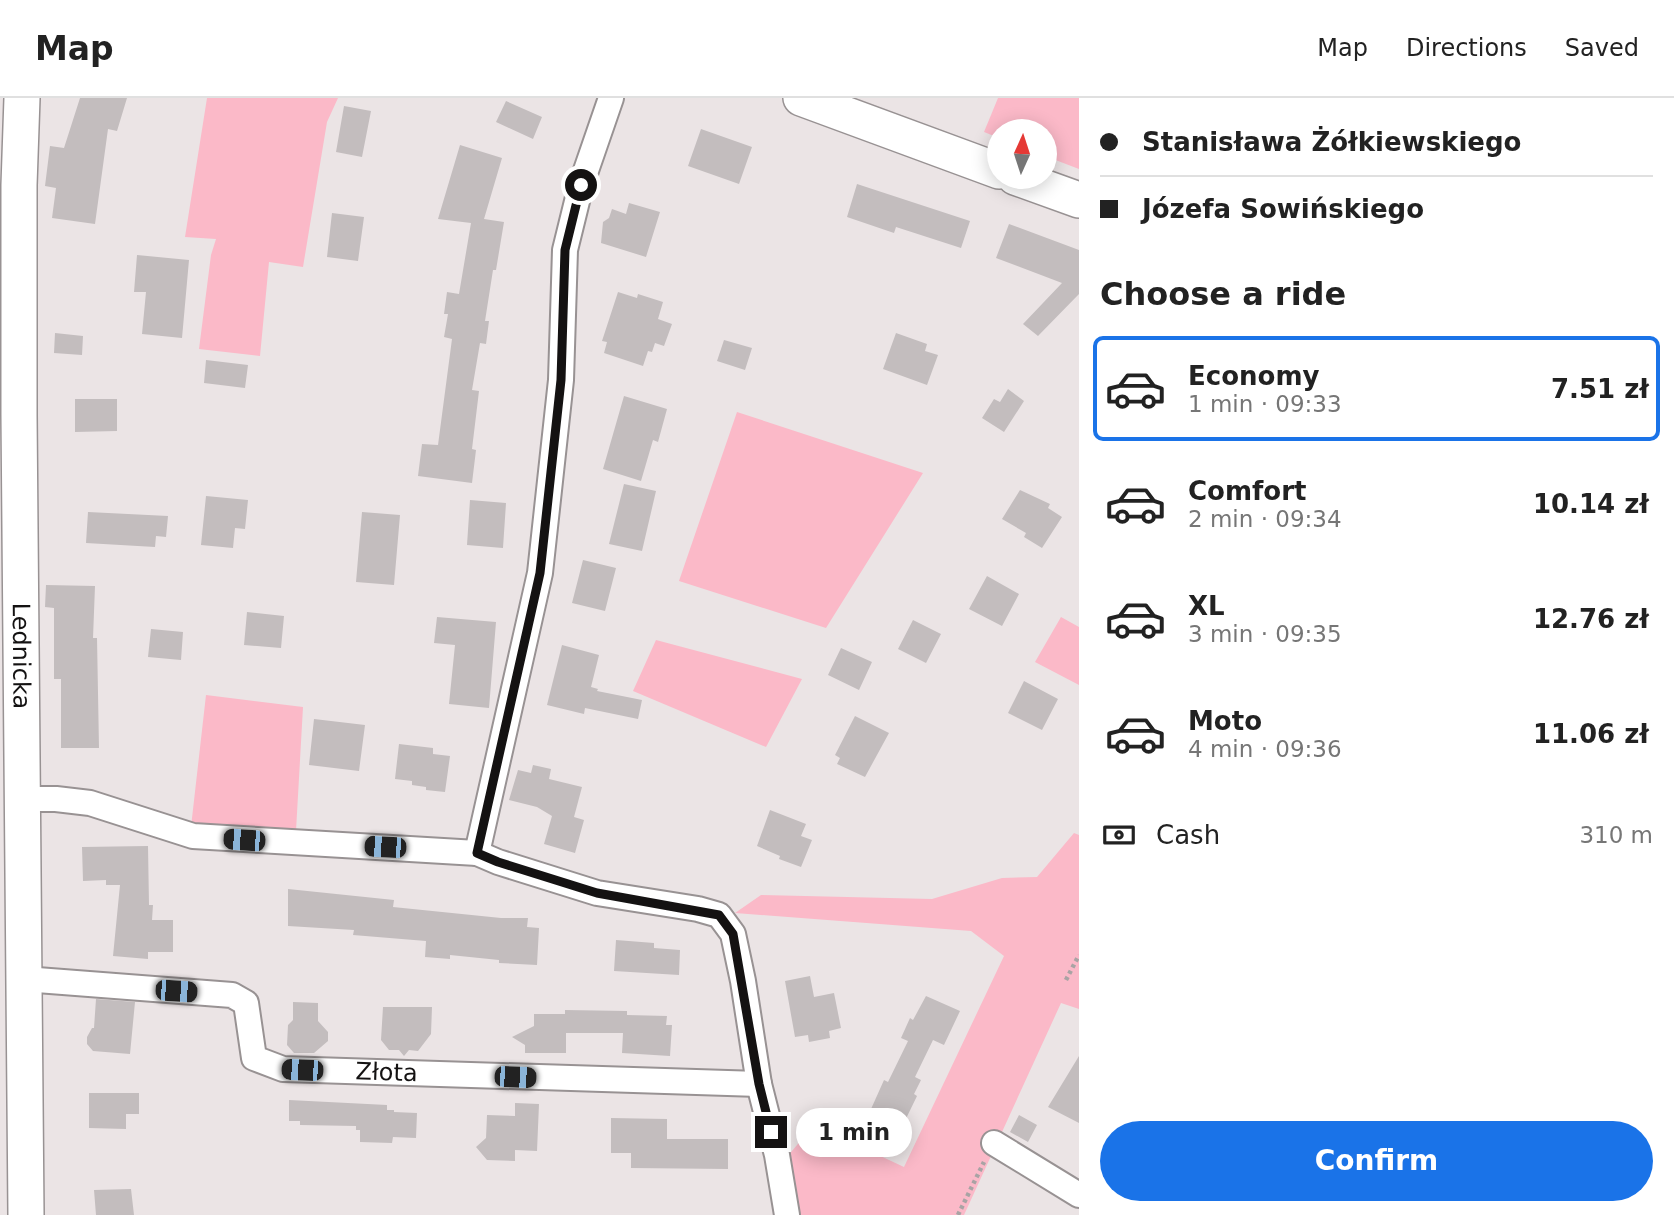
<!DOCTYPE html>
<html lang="en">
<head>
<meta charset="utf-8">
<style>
	body { margin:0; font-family:"DejaVu Sans",sans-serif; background:#f6f6f6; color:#222; height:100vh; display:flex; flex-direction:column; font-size:26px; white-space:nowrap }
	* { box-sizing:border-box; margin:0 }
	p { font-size:23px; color:#767676 }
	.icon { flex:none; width:38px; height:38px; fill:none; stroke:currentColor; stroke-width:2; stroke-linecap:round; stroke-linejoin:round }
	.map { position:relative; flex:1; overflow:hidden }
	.sheet { display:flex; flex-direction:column; background:#fff; width:595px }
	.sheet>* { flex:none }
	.guide { display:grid; align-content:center; height:154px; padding:0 21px; background:#fff }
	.needle { width:46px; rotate:3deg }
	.controls { position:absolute; left:987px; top:21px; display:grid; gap:14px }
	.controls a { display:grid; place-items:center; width:70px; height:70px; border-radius:50%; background:#fff; box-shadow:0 4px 18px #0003; font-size:35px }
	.end { position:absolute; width:32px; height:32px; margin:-16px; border:9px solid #141212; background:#fff; box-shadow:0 0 0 4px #fff }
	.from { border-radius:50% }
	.bubble { position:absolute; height:49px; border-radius:24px; background:#fff; box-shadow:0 4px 18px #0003; font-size:23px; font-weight:700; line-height:49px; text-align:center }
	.car { position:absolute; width:21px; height:42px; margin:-21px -10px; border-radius:9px; box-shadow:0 0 5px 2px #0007; background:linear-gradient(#222 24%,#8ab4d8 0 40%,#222 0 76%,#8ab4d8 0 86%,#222 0) }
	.guide b { display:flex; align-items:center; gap:24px; height:66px; font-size:26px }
	.guide b+b { border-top:2px solid #e0e0e0 }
	.guide i { width:18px; height:18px; background:#222 }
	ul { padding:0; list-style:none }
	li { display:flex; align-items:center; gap:21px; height:105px; margin:0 14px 10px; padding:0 7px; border:4px solid transparent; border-radius:10px }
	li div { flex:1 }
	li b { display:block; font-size:26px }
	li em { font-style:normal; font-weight:700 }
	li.current { border-color:#1a73e8 }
	li>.icon { width:63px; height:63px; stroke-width:1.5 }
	h2 { padding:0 21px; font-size:32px; line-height:84px }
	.pay { display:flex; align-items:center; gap:18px; height:77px; padding:0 21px; font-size:26px }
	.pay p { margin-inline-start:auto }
	.primary-button { display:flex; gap:14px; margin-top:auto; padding:14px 21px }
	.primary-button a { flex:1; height:80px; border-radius:42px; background:#1a73e8; color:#fff; font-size:28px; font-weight:700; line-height:80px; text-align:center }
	header { display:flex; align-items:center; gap:42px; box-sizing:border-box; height:98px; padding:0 35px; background:#fff; border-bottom:2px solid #e0e0e0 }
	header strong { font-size:33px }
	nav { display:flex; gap:38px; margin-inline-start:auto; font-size:24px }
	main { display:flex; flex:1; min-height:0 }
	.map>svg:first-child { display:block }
	.green { fill:#fbb9c8 }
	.building { fill:#c3bdbe }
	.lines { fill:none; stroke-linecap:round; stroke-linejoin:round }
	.street-casing { stroke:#989293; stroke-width:28 }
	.secondary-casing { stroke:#989293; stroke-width:38 }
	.path { stroke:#a9a3a4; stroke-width:4.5; stroke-dasharray:3.5 3.5; stroke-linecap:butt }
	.street { stroke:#fff; stroke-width:24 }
	.secondary { stroke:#fff; stroke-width:35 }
	.route { stroke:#141212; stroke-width:9 }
	.labels { text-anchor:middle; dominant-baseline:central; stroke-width:7; stroke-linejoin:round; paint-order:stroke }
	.street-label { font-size:24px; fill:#141212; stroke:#ebe4e5 }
</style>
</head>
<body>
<header>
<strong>Map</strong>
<nav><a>Map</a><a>Directions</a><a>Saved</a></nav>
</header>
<main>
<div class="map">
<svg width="1079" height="1117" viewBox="0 0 1079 1117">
	<rect width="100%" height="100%" fill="#ebe4e5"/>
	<path class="green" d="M207 0H338L327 24 303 169 269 164 260 258 199 251 211 157 216 141 185 139Z
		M998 0H1079V71L1045 58V33H999V40L984 34Z
		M737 314 923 375 826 530 679 483Z
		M1061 519 1079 529V587L1035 564Z
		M656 542 802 581 766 649 633 593Z
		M206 597 303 609 296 733 191 729Z
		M1074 735 1079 737V911L1061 905 964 1117H796L786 1060 814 1027 904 1069 1004 858 971 833 735 815 761 797 932 801 1002 780 1037 779Z"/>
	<path class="building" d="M80 0H127L117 33 108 31 95 126 52 120 56 90 45 88 50 48 64 50Z
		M506 3 542 19 533 41 496 24Z
		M344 8 371 13 362 59 336 54Z
		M701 31 752 49 739 86 688 68Z
		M460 47 502 60 484 121 504 124 496 172H493L485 223H489L486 246 480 245 472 292 479 293 472 351 476 352 472 385 418 378 422 346 438 347 452 241 444 239 448 216H444L447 194 459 196 471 125 438 121Z
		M857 86 970 123 961 150 896 129 894 135 847 119Z
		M629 105 660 114 646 159 601 145 603 124 609 120 612 111 626 116Z
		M332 115 364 119 358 163 327 159Z
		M1009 126 1079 152V196L1038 238 1023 226 1062 185 996 160Z
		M137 157 189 162 182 240 142 236 146 194H134Z
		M618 194 637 200 638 196 663 204 658 221 672 226 664 248 655 245 652 254 648 253 643 268 604 255 607 244 602 243Z
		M55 235 83 238 82 257 54 255Z
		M896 235 927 246 925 253 938 257 927 287 883 271Z
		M724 242 752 250 745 272 717 263Z
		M206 262 248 267 245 290 204 285Z
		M1008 291 1024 303 1004 334 982 320 994 301 1000 304Z
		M624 298 667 311 658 344 653 342 641 383 603 371Z
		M75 301H117V333L75 334Z
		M624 386 656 393 642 453 609 446Z
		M1020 392 1050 406 1048 410 1062 419 1042 450 1024 439 1026 435 1002 421Z
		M206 398 248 402 245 431 235 430 233 450 201 447Z
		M470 402 506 405 503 450 467 447Z
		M88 414 168 418 166 439 156 438 155 449 86 445Z
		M362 414 400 417 394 487 356 484Z
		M583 462 616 470 605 513 572 505Z
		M987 478 1019 496 1002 528 969 511Z
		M46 487 95 488 93 540H97L99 650H61V581H54V510L45 509Z
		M247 514 284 518 281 550 244 547Z
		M437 519 496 524 489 610 449 606 455 547 434 545Z
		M913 522 941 536 926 565 898 551Z
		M151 531 183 534 181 562 148 559Z
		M562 547 599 557 591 589 598 591 597 593 642 602 638 621 585 610 584 616 547 607Z
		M841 550 872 564 859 592 828 577Z
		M1024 583 1058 601 1042 632 1008 615Z
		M855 618 889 635 865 679 837 666 840 660 835 657Z
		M314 621 365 627 359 673 309 667Z
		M399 646 433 650V656L450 658 445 694 426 692V689L412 687V683L395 681Z
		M533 667 551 671 549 681 582 689 574 719 584 722 575 755 544 746 552 718 537 709 509 702 518 672 531 675Z
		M770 712 806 726 801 738 812 742 801 769 779 761 780 758 757 748Z
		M148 748 149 807H153L152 822H173V854H148V861L113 858 120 787H106V782L83 783 82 749Z
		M288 791 394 802 393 809 501 820H528L527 829 539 830 537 867 499 865V862L450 857V861L425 859 426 843 353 837 354 832 288 828Z
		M616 842 654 845V850L680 852 679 877 614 873Z
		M810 878 814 899 834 895 841 930 829 933 830 940 809 944 808 937 795 939 785 883Z
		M926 898 960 913 944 947 933 942 915 979 921 982 914 996 917 998 899 1035 867 1020 884 982 888 984 908 943 901 940 910 920 913 922Z
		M96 901 135 904 130 956 93 953 87 946V939L92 930H94Z
		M293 904 318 905V923L328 934V943L314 955H294L287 947 288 927 293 922Z
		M383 909H432L431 936 418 953 409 952 404 958 399 952H389L381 942Z
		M565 912 627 913V917L667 918 666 927H672L670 958 622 955 623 935H566V955H525V947L512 939 534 928V916H565Z
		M1079 958V1025L1048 1009Z
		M89 995H139V1016H126V1031L89 1030Z
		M289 1002 387 1007V1012H394V1014L417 1015 416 1040 393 1039 392 1045 360 1044V1032H356V1028L300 1027V1023H289Z
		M515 1005 539 1006 537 1053 515 1052V1063L487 1062 476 1049 486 1040 487 1017 515 1018Z
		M1019 1017 1037 1027 1028 1044 1010 1034Z
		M611 1020 667 1021V1041H728V1071L631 1070V1055H611Z
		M131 1091 134 1117H96L94 1092Z"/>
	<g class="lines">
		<g class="street-casing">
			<g id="street">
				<path d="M23 701H56L90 705 193 738 477 755 498 764 597 795 698 811 719 817 733 836 743 883 759 986 777 1057 787 1117"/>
				<path d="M477 755 540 475 561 282 565 152 581 87 611 0"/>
				<path id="s1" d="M24 881 232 897 246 905 254 960 283 971 759 986"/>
				<path d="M994 1045 1079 1097"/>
			</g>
		</g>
		<g class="secondary-casing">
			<g id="secondary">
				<path id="s2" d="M22 0 19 87V317L26 1117"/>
				<path d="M801 0 999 73"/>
				<path d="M1015 79 1079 102"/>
			</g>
		</g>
		<path class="path" d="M1066 882 1079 857
			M958 1117 984 1064"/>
		<use href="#street" class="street"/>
		<use href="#secondary" class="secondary"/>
	</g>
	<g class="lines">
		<path class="route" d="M581 87 565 152 561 282 540 475 477 755 498 764 597 795 719 817 733 836 759 986 771 1034"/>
	</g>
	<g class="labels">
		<g class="street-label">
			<text stroke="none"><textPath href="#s2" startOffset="558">Lednicka</textPath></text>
			<text stroke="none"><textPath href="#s1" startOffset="415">Złota</textPath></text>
		</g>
	</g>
</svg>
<div class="controls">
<a><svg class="needle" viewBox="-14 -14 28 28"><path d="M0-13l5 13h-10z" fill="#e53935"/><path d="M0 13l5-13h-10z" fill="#767676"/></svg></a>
</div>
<i class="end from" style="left:581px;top:87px"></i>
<i class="end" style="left:771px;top:1034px"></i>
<div class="bubble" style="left:796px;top:1010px;width:116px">1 min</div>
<i class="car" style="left:244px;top:742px;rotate:274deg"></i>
<i class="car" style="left:385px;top:749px;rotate:273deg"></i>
<i class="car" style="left:176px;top:893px;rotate:94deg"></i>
<i class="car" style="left:302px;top:972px;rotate:272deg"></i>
<i class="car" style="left:515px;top:979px;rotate:92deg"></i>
</div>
<section class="sheet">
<div class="guide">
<b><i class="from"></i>Stanisława Żółkiewskiego</b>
<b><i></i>Józefa Sowińskiego</b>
</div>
<h2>Choose a ride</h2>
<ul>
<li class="current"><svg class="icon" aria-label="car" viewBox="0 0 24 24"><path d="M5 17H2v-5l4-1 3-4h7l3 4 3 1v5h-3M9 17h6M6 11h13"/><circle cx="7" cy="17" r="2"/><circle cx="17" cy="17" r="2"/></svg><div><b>Economy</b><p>1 min · 09:33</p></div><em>7.51 zł</em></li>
<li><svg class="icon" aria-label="car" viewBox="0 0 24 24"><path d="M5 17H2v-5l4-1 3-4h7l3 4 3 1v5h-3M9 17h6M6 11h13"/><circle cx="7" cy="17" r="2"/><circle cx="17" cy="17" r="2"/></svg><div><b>Comfort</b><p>2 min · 09:34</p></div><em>10.14 zł</em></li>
<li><svg class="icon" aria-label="car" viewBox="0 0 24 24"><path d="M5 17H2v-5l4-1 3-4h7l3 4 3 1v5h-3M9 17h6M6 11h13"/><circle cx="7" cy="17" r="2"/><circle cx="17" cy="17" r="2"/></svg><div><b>XL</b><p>3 min · 09:35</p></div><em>12.76 zł</em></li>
<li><svg class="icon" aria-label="car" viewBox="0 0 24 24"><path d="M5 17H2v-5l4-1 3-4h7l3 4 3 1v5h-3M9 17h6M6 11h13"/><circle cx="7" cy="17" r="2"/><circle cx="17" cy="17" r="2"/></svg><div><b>Moto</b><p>4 min · 09:36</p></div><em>11.06 zł</em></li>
</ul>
<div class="pay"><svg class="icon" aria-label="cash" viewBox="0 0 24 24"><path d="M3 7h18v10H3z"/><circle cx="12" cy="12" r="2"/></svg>Cash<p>310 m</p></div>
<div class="primary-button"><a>Confirm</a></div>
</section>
</main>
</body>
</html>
